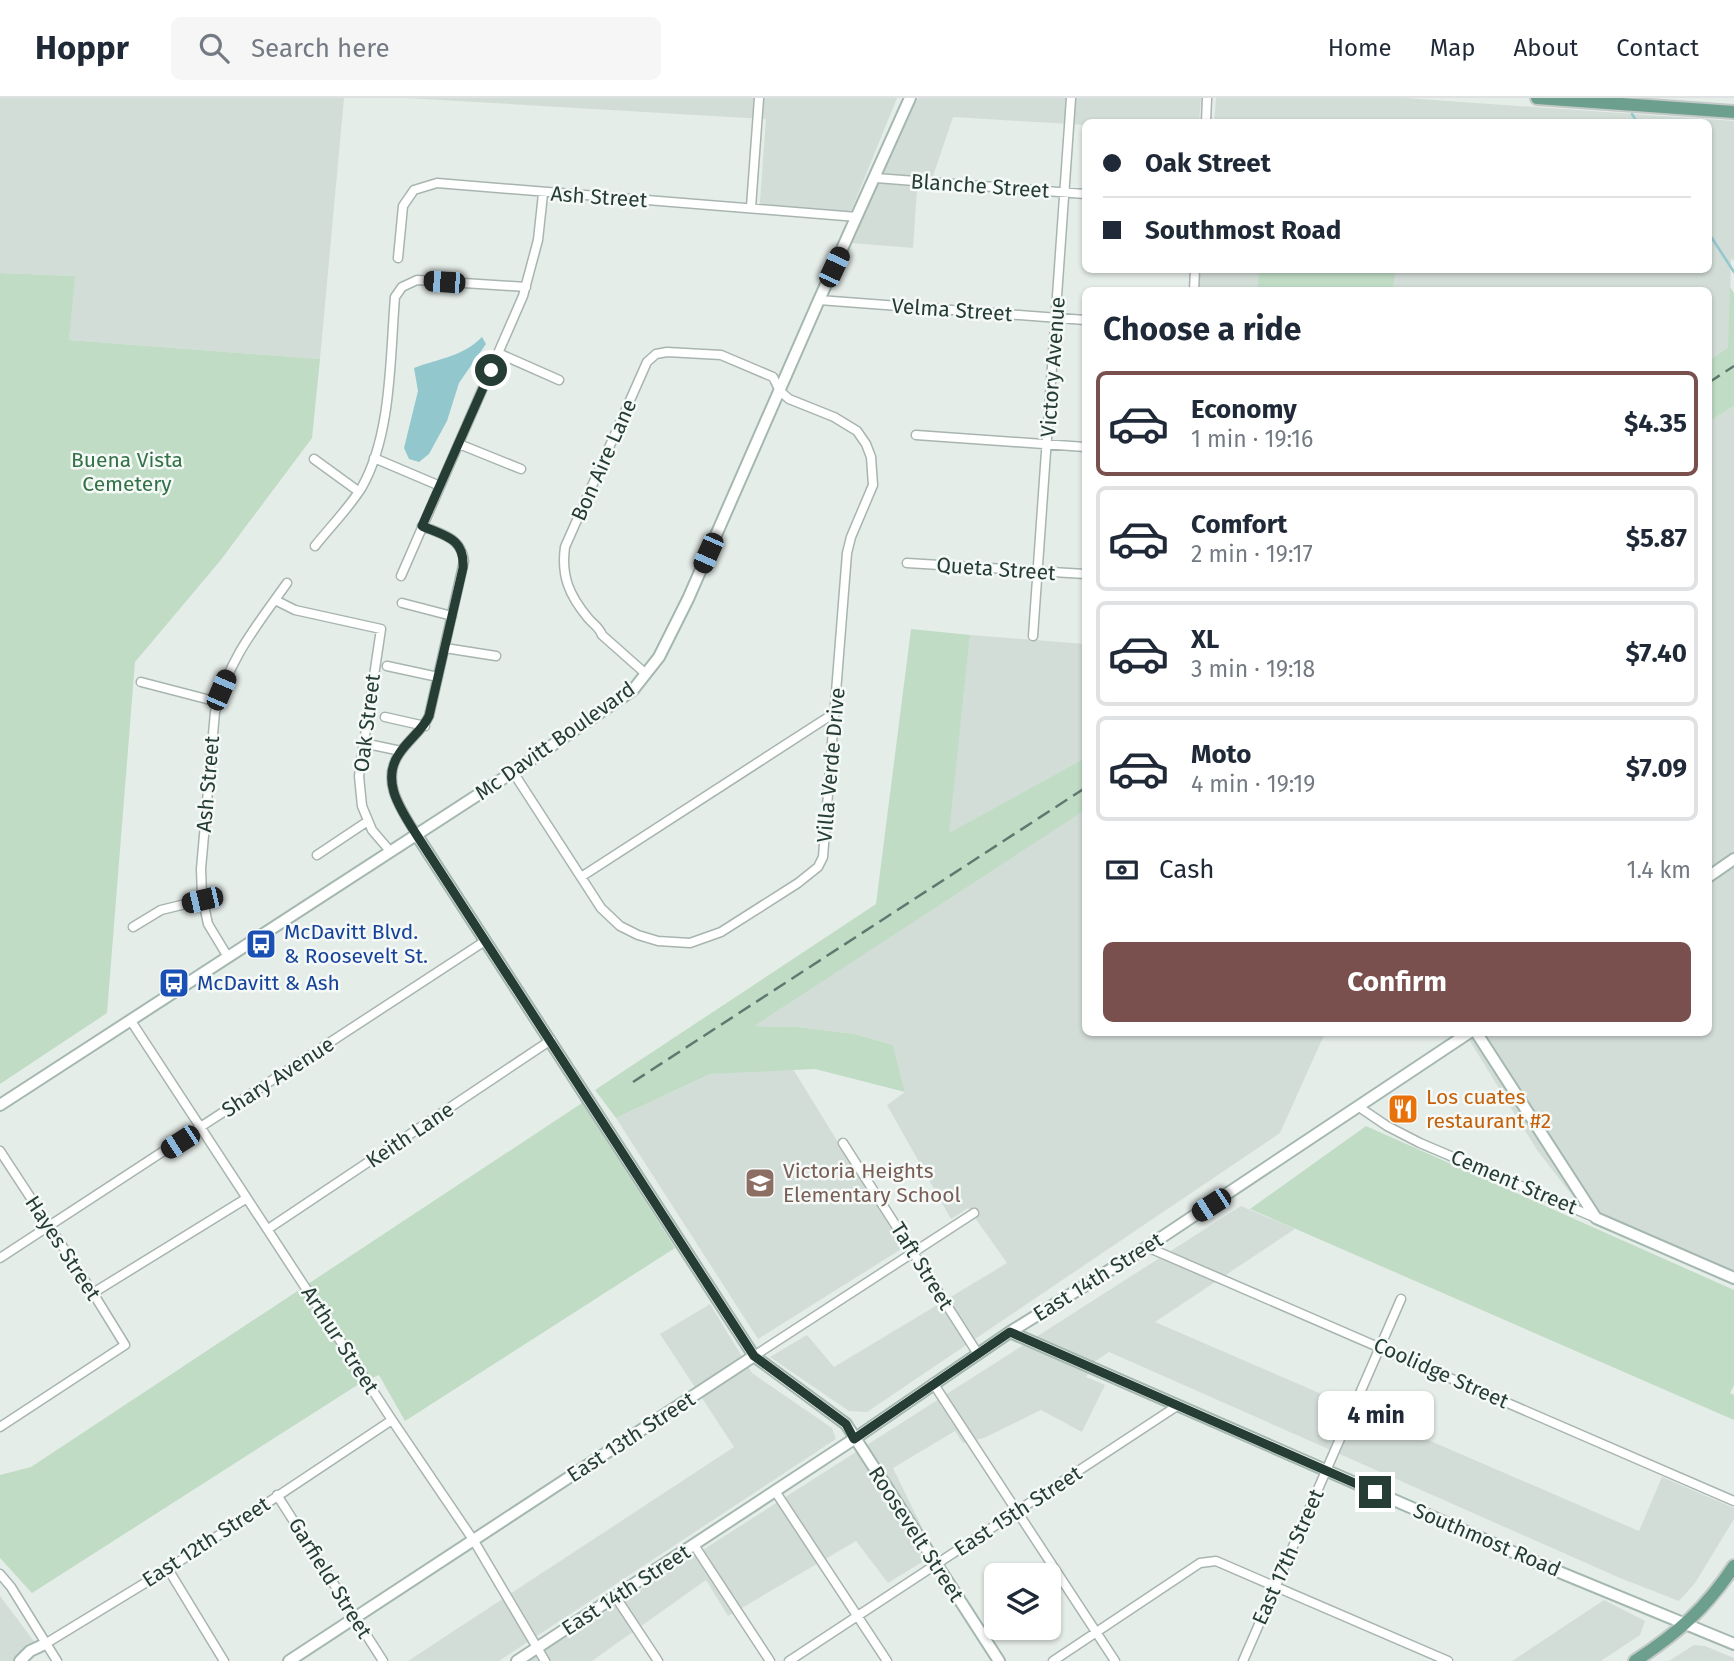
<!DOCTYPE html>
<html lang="en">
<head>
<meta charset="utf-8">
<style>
	body { margin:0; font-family:"Fira Sans",sans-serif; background:#f6f6f7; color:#1f2937; height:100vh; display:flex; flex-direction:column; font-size:26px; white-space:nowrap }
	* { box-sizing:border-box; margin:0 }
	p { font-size:23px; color:#747a83 }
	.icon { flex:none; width:38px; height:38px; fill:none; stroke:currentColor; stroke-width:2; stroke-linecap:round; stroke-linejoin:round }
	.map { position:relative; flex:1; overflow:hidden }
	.sheet { position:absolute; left:1082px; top:189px; width:630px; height:749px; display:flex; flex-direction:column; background:#fff; border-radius:10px; box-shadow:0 2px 5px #0004 }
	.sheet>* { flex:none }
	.banner { position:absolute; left:1082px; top:21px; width:630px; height:154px; border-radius:10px; box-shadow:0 2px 5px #0004; display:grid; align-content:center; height:154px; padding:0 21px; background:#fff }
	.controls { position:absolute; left:984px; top:1465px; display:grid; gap:14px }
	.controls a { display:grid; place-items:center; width:77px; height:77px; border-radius:10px; background:#fff; box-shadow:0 2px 5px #0004; font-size:35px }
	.end { position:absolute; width:32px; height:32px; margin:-16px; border:9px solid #253d35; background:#fff; box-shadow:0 0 0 4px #fff }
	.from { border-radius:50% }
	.bubble { position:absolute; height:49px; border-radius:10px; background:#fff; box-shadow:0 2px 5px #0004; font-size:23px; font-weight:700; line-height:49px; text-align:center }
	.car { position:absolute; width:21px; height:42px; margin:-21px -10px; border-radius:9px; box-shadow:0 0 5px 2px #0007; background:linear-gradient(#222 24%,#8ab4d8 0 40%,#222 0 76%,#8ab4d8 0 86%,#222 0) }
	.banner b { display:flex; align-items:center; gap:24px; height:66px; font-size:26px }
	.banner b+b { border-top:2px solid #e0e1e3 }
	.banner i { width:18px; height:18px; background:#1f2937 }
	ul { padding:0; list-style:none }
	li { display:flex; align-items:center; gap:21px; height:105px; margin:0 14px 10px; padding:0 7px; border:4px solid #e0e1e3; border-radius:10px }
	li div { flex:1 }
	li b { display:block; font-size:26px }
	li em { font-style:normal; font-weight:700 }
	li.selected { border-color:#79504e }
	li>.icon { width:63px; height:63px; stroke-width:1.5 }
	h2 { padding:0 21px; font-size:32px; line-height:84px }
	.pay { display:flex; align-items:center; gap:18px; height:77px; padding:0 21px; font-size:26px }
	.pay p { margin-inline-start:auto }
	.primary-button { display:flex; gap:14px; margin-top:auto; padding:14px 21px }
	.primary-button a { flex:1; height:80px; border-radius:10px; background:#79504e; color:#fff; font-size:28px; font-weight:700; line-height:80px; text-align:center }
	header { display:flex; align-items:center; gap:42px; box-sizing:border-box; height:98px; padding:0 35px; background:#fff; border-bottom:2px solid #e0e1e3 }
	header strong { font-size:33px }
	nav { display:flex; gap:38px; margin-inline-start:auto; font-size:24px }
	.search { width:490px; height:63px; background:#f6f6f7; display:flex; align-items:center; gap:18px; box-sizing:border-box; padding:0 24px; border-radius:10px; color:#747a83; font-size:26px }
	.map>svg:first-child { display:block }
	.built { fill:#d3ddd8 }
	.green { fill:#c0dcc5 }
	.water { fill:#92c8cd }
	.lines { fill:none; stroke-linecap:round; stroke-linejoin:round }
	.stream { stroke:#92c8cd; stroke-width:2.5 }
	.street-casing { stroke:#a8b5af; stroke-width:11 }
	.secondary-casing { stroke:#a4b8af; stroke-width:14 }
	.primary-casing { stroke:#c2c9c6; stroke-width:16 }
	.street { stroke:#fff; stroke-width:8 }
	.secondary { stroke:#fff; stroke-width:10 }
	.primary { stroke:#6d9f8e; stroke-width:12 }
	.rail { stroke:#607970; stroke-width:2.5; stroke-dasharray:14 7; stroke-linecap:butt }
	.route { stroke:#253d35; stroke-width:9 }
	.labels { text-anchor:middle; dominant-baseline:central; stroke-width:5; stroke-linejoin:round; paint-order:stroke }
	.street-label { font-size:21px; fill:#253d35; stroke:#f5f9f7 }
	.park-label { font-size:21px; fill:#337146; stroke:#f5f9f7 }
	.transit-label { font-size:21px; fill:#164399; stroke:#f5f9f7; text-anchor:start }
	.food-label { font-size:21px; fill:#c56008; stroke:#f5f9f7; text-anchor:start }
	.education-label { font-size:21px; fill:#785e54; stroke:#f5f9f7; text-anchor:start }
</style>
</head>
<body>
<header>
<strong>Hoppr</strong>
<div class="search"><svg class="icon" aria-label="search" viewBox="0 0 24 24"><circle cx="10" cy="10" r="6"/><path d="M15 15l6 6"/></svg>Search here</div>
<nav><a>Home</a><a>Map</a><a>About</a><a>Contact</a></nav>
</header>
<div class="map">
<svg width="1734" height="1563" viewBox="0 0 1734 1563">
	<rect width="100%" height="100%" fill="#e5ede9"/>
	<path class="built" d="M0 0H344L320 261 69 242 74 178 0 175Z
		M406 0H897L847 123 759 116 766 21Z
		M918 0H1201L1199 24H1085V27L953 19 933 78H918L913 150 851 145Z
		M1216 0H1405L1734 23V163L1731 160 1729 250 1708 264V192H1393L1394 172H1708V24H1214Z
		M1200 172H1259L1257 192H1198Z
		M1734 308V1174L1581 1109 1537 1052 1465 935 1708 934V324Z
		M970 537 1085 546V660L948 736Z
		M1085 709V934L1325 935 1280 1035 867 1314 849 1313 770 1259 807 1237 834 1269 1007 1165 968 1110 951 1121 887 1007 905 994 893 947 854 936 798 929 752 928Z
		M793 971 903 1150 758 1241 616 1020 710 976Z
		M1241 1108 1295 1131 1155 1224 1639 1433 1662 1379 1734 1410V1421L1695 1485 1679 1503 1620 1480 1109 1254 1094 1264 1086 1279 1105 1287 1082 1334 1041 1312 984 1340 963 1345 955 1333 893 1370 935 1456 888 1485 856 1443 728 1518 706 1482 592 1563H529Z
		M710 1206 752 1275 832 1330 836 1341 499 1563H408L734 1349 660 1236Z
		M0 1498 36 1546 17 1563H0Z
		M1604 1502 1645 1523 1640 1537 1601 1563H1512Z
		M1694 1547 1705 1548 1734 1560V1563H1669Z"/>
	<path class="green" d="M1259 172H1395L1393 192H1257Z
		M0 175 75 178 69 242 320 261 312 340 220 463 135 564 107 915 0 986Z
		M1730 189 1734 195V308L1708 324V263L1728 250Z
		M911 531 970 537 949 735 1085 660V712L754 928 798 929 854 936 893 947 905 994 815 971 710 976 616 1020 595 992 876 806Z
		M582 1005 675 1150 405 1323 379 1277 359 1286 32 1495 0 1460V1377L31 1369Z
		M1366 1028 1734 1192V1287L1730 1295 1734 1297V1322L1250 1111Z"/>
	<path class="water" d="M482 239 486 246 459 285 447 323 429 356 419 364 409 361 404 350 418 293 414 270C440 260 462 259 482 239Z"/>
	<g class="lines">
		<path class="stream" d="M1632 16 1637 24
			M1708 134 1734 174"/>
		<g class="street-casing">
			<path id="street" d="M1206 24 1207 0
				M876 80 1085 96
				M751 109 759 0
				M398 160 403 108 414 92 437 85 857 119
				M1194 192 1195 172
				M819 202 1085 222
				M498 255 559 282
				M916 337 1085 349
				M459 346 521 371
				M374 360 440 388
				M314 361 358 393
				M315 448C330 429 349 410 362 389 392 336 390 258 395 199L402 189 417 182 526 189
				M907 465 1085 476
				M401 478 523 198 538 142 543 96
				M275 502 295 512 381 531 359 678 362 708 372 732 390 753
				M402 505 452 518
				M1033 538 1071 0
				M445 550 496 558
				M387 568 438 579
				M141 584 218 604
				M385 619 425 628
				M363 645 401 653
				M513 674 601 810 620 828 638 837 658 843 690 845 721 834 798 785 818 769 823 759 847 455 851 439 873 387 871 359 866 346 857 333 834 319 789 301 780 293 773 279 721 257 667 254 656 256 647 264 565 449C561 478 569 497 588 520 594 527 599 529 602 537L646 576
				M416 736C402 712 380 684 399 656 408 642 422 633 429 618L464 463C461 439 441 436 422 428
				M317 757 368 723
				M581 779 836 614
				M133 829 161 812 202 802
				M228 859 208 826 202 798 201 771 215 614C230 559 255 530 287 485
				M131 923 392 1322 474 1443 545 1563
				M1359 1009 1387 1028 1420 1045 1596 1120
				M843 1045 978 1256
				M0 1053 93 1195 125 1247 0 1329
				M268 1131 551 942
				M1147 1149 1734 1403
				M0 1160 485 843
				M93 1195 247 1100
				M754 1258 974 1115
				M933 1285 1115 1563
				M775 1393 887 1563
				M277 1397 383 1563
				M694 1447 770 1563
				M168 1471 224 1563
				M0 1476 11 1489 57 1563
				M615 1498 658 1563
				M45 1546 168 1471 392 1322
				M789 1563 1177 1308
				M1053 1563 1200 1465 1216 1463 1448 1563
				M1243 1563 1401 1201"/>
		</g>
		<g class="secondary-casing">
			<path id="secondary" d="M416 736 754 1258 846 1326 999 1563
				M1708 779 1734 761
				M1476 934 1596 1120 1734 1180
				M0 1007 513 674 633 592 659 559 688 501 819 202 910 0
				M1010 1234 1547 1469 1734 1546
				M20 1563 30 1553 45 1546
				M289 1563 754 1258
				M517 1563 854 1341 1010 1234 1147 1149 1470 934"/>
		</g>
		<g class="primary-casing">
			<path id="primary" d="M1537 0 1734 14
				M1635 1563C1678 1535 1706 1510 1734 1468"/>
		</g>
		<use href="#street" class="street"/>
		<use href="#secondary" class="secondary"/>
		<use href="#primary" class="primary"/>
		<path class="rail" d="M1708 285 1734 268
			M633 984 1085 690"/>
	</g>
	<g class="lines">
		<path class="route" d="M491 272 422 428C445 438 465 440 463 470L429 618C422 633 408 642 399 656 380 684 402 713 416 736L754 1258 846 1326 854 1341 1010 1234 1375 1394"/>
	</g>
	<defs>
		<g id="bus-square" transform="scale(1.575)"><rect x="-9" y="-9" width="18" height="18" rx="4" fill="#1a4fb4" stroke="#f5f9f7"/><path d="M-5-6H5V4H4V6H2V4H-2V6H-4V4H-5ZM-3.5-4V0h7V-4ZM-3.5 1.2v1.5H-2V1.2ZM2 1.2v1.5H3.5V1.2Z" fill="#fff"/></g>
		<g id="restaurant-square" transform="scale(1.575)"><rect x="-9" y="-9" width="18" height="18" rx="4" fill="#e8710a" stroke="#f5f9f7"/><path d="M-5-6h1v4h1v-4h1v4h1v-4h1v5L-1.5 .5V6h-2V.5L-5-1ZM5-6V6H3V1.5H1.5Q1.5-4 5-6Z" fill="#fff"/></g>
		<g id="school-square" transform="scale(1.575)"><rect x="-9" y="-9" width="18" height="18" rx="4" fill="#8d6e63" stroke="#f5f9f7"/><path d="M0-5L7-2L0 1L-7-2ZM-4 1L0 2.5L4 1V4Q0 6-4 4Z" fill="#fff"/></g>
	</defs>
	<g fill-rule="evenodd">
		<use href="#bus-square" x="261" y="846"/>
		<use href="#bus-square" x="174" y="885"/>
		<use href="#restaurant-square" x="1403" y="1011"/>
		<use href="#school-square" x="760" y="1085"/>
	</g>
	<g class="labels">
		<g class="street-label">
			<text transform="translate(980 88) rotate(4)">Blanche Street</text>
			<text transform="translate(599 99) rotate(4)">Ash Street</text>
			<text transform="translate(952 212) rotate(4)">Velma Street</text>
			<text transform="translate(1053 269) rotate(-86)">Victory Avenue</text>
			<text transform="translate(604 362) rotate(-66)">Bon Aire Lane</text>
			<text transform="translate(996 471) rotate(4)">Queta Street</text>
			<text transform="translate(367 625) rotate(-83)">Oak Street</text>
			<text transform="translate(555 643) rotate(-35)">Mc Davitt Boulevard</text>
			<text transform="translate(831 667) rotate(-85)">Villa Verde Drive</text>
			<text transform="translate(208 686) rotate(-85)">Ash Street</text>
			<text transform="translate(278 979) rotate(-33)">Shary Avenue</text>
			<text transform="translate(410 1037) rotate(-34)">Keith Lane</text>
			<text transform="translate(1514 1084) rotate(23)">Cement Street</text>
			<text transform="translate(63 1150) rotate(57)">Hayes Street</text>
			<text transform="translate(922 1168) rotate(58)">Taft Street</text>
			<text transform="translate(1098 1179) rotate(-32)">East 14th Street</text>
			<text transform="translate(340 1242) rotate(57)">Arthur Street</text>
			<text transform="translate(1441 1275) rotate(24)">Coolidge Street</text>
			<text transform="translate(631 1339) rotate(-33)">East 13th Street</text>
			<text transform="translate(1018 1413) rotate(-33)">East 15th Street</text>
			<text transform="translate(916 1436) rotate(57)">Roosevelt Street</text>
			<text transform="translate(1487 1442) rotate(23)">Southmost Road</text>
			<text transform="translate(206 1444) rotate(-33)">East 12th Street</text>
			<text transform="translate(1288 1459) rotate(-66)">East 17th Street</text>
			<text transform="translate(330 1480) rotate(58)">Garfield Street</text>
			<text transform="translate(626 1492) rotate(-33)">East 14th Street</text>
		</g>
		<g class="park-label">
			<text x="127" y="362">Buena Vista<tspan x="127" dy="24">Cemetery</tspan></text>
		</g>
		<g class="transit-label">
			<text x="284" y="834">McDavitt Blvd.<tspan x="284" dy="24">&amp; Roosevelt St.</tspan></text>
			<text x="197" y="885">McDavitt &amp; Ash</text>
		</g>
		<g class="food-label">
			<text x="1426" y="999">Los cuates<tspan x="1426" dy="24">restaurant #2</tspan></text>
		</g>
		<g class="education-label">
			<text x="783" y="1073">Victoria Heights<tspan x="783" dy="24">Elementary School</tspan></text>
		</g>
	</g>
</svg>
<div class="controls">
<a><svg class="icon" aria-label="layers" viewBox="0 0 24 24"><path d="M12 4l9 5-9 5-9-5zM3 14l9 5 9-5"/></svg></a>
</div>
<i class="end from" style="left:491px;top:272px"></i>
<i class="end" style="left:1375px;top:1394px"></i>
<div class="bubble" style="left:1318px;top:1293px;width:116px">4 min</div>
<i class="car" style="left:834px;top:169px;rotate:25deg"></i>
<i class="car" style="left:444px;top:184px;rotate:274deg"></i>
<i class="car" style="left:708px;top:455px;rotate:204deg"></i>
<i class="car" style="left:221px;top:592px;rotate:23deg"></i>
<i class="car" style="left:202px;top:802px;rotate:257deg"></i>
<i class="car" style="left:180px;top:1044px;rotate:237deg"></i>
<i class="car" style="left:1211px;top:1107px;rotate:237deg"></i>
<div class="banner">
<b><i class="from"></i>Oak Street</b>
<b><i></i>Southmost Road</b>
</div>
<section class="sheet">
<h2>Choose a ride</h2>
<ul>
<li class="selected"><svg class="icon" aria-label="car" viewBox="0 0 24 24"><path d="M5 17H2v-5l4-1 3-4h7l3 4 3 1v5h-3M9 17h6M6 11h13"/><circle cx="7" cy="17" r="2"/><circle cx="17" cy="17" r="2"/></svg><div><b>Economy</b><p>1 min · 19:16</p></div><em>$4.35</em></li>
<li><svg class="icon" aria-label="car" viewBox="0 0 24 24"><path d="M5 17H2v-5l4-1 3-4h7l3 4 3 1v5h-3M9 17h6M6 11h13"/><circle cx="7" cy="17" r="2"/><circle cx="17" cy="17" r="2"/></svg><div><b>Comfort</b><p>2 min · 19:17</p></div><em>$5.87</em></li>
<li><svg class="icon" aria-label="car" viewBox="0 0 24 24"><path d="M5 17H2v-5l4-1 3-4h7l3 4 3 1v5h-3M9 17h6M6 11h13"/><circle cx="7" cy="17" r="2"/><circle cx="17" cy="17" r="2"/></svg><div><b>XL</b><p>3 min · 19:18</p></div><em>$7.40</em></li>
<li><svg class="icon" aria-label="car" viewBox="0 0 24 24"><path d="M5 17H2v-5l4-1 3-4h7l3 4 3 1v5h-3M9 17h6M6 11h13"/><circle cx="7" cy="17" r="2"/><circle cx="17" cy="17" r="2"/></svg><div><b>Moto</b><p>4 min · 19:19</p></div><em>$7.09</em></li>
</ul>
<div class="pay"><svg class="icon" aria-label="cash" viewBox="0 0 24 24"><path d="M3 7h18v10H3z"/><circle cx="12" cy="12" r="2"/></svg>Cash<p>1.4 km</p></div>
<div class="primary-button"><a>Confirm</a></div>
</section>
</div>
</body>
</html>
